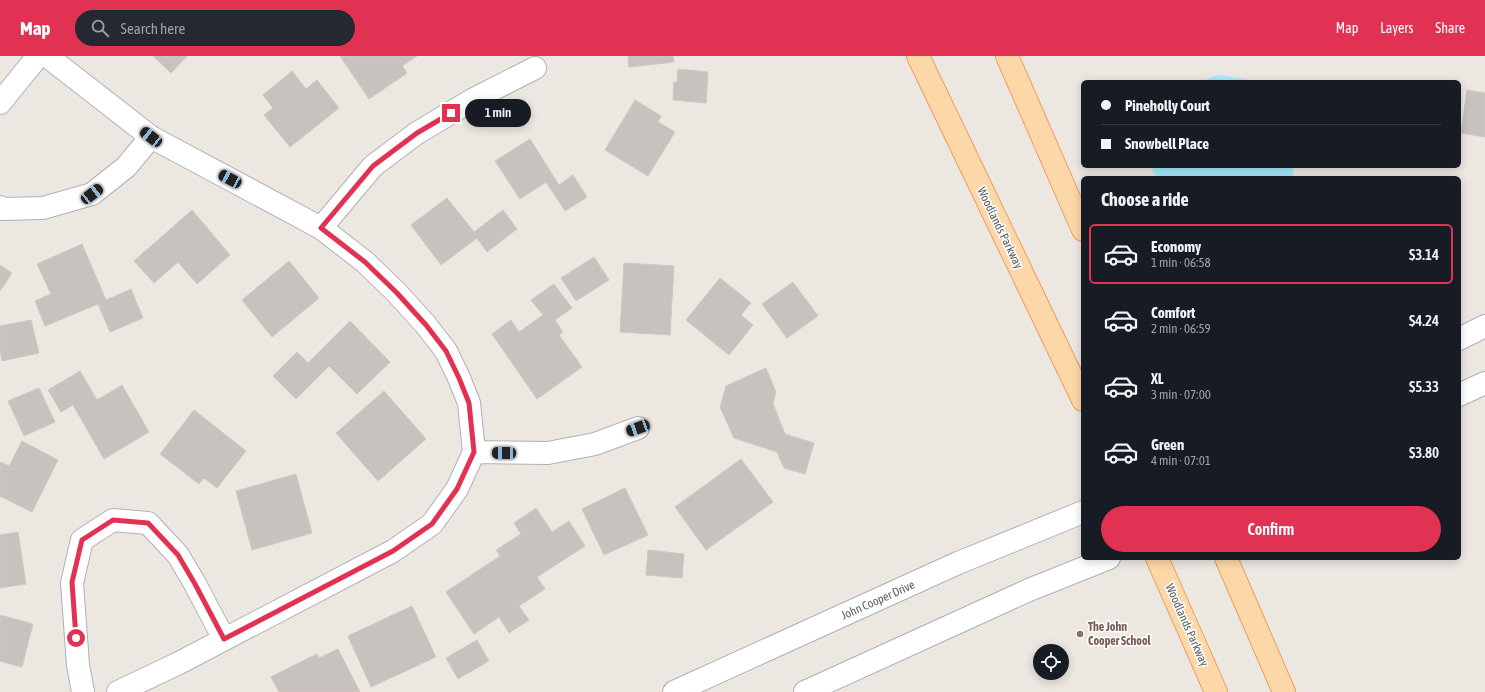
<!DOCTYPE html>
<html lang="en">
<head>
<meta charset="utf-8">
<style>
	body { margin:0; font-family:"Asap Condensed",sans-serif; background:#242831; color:#f1f3f6; height:100vh; display:flex; flex-direction:column; font-size:15px; white-space:nowrap }
	* { box-sizing:border-box; margin:0 }
	p { font-size:13px; color:#9ea1a6 }
	.icon { flex:none; width:22px; height:22px; fill:none; stroke:currentColor; stroke-width:2; stroke-linecap:round; stroke-linejoin:round }
	.map { position:relative; flex:1; overflow:hidden }
	.side { position:absolute; left:1081px; top:120px; width:380px; height:384px; display:flex; flex-direction:column; background:#171b24; border-radius:6px; box-shadow:0 2px 10px #0003 }
	.side>* { flex:none }
	.guide { position:absolute; left:1081px; top:24px; width:380px; height:88px; border-radius:6px; box-shadow:0 2px 10px #0003; display:grid; align-content:center; height:88px; padding:0 20px; background:#171b24 }
	.buttons { position:absolute; left:1033px; top:588px; display:grid; gap:8px }
	.buttons a { display:grid; place-items:center; width:36px; height:36px; border-radius:50%; background:#171b24; box-shadow:0 2px 10px #0003; font-size:20px }
	.end { position:absolute; width:18px; height:18px; margin:-9px; border:5px solid #e23253; background:#fff; box-shadow:0 0 0 2px #fff }
	.from { border-radius:50% }
	.bubble { position:absolute; height:28px; border-radius:14px; background:#171b24; box-shadow:0 2px 10px #0003; font-size:13px; font-weight:600; line-height:28px; text-align:center }
	.car { position:absolute; width:12px; height:24px; margin:-12px -6px; border-radius:5px; box-shadow:0 0 3px 1px #0007; background:linear-gradient(#222 24%,#8ab4d8 0 40%,#222 0 76%,#8ab4d8 0 86%,#222 0) }
	.guide b { display:flex; align-items:center; gap:14px; height:38px; font-size:15px }
	.guide b+b { border-top:1px solid #363941 }
	.guide i { width:10px; height:10px; background:#f1f3f6 }
	ul { padding:0; list-style:none }
	li { display:flex; align-items:center; gap:12px; height:60px; margin:0 8px 6px; padding:0 12px; border:2px solid transparent; border-radius:6px }
	li div { flex:1 }
	li b { display:block; font-size:15px }
	li em { font-style:normal; font-weight:600 }
	li.current { border-color:#e23253 }
	li>.icon { width:36px; height:36px; stroke-width:1.5 }
	h2 { padding:0 20px; font-size:18px; line-height:48px }
	.primary-button { display:flex; gap:8px; margin-top:auto; padding:8px 20px }
	.primary-button a { flex:1; height:46px; border-radius:24px; background:#e23253; color:#fff; font-size:16px; font-weight:600; line-height:46px; text-align:center }
	header { display:flex; align-items:center; gap:24px; box-sizing:border-box; height:56px; padding:0 20px; background:#e23253; color:#fff }
	header strong { font-size:19px }
	nav { display:flex; gap:22px; margin-inline-start:auto; font-size:14px }
	.search { width:280px; height:36px; background:#242831; display:flex; align-items:center; gap:10px; box-sizing:border-box; padding:0 14px; border-radius:22px; color:#9ea1a6; font-size:15px }
	.map>svg:first-child { display:block }
	.water { fill:#a3ecfc }
	.building { fill:#c8c2bf; stroke:#d1c7c1 }
	.lines { fill:none; stroke-linecap:round; stroke-linejoin:round }
	.street-casing { stroke:#aeb2b4; stroke-width:24 }
	.secondary-casing { stroke:#adb2b5; stroke-width:24 }
	.primary-casing { stroke:#ec9d5c; stroke-width:24 }
	.street { stroke:#fff; stroke-width:22 }
	.secondary { stroke:#fff; stroke-width:22 }
	.primary { stroke:#fcd8a8; stroke-width:22 }
	.route { stroke:#e23253; stroke-width:5 }
	.education-dot { fill:#8d6e63; stroke:#fff; stroke-width:1.5 }
	.labels { text-anchor:middle; dominant-baseline:central; stroke-width:3; stroke-linejoin:round; paint-order:stroke }
	.street-label { font-size:12px; fill:#5a6062; stroke:#fff }
	.education-label { font-size:12px; font-weight:bold; fill:#785e54; stroke:#fff; text-anchor:start }
</style>
</head>
<body>
<header>
<strong>Map</strong>
<div class="search"><svg class="icon" aria-label="search" viewBox="0 0 24 24"><circle cx="10" cy="10" r="6"/><path d="M15 15l6 6"/></svg>Search here</div>
<nav><a>Map</a><a>Layers</a><a>Share</a></nav>
</header>
<div class="map">
<svg width="1485" height="636" viewBox="0 0 1485 636">
	<rect width="100%" height="100%" fill="#ede7e2"/>
	<path class="water" d="M1218 19 1262 26H1200Z
		M1150 110H1294L1292 122H1157Z"/>
	<path class="building" d="M153 0H187L171 17Z
		M340 0H417L402 10 407 17 369 43Z
		M628 0H673L674 6 629 11Z
		M678 13 708 16 706 47 673 44 674 26H677Z
		M292 15 306 33 317 24 339 52 290 91 264 59 273 52 263 39Z
		M1467 34 1485 37V81L1461 77Z
		M635 44 661 60 658 66 675 76 648 120 605 94Z
		M530 83 559 129 573 119 587 141 565 155 546 126 520 143 495 105Z
		M447 142 474 176 503 154 517 173 487 196 477 182 441 209 411 169Z
		M192 154 230 199 197 228 178 206 154 227 134 205Z
		M82 188 106 244 131 233 143 262 110 276 98 248 45 270 35 245 51 238 37 208Z
		M594 201 609 224 576 245 561 222Z
		M289 205 319 242 272 281 242 244Z
		M624 207 674 210 670 279 620 276Z
		M0 209 12 217 0 235Z
		M720 222 751 247 741 259 753 269 729 299 686 264Z
		M793 226 818 260 787 282 762 248Z
		M554 228 572 252 555 264 563 276 559 279 582 311 537 343 492 278 511 264 519 276 543 259 531 244Z
		M31 264 39 297 2 305 0 294V270Z
		M350 265 390 306 357 338 329 310 296 343 273 320 297 296 308 307Z
		M766 312 776 336 773 348 785 378 814 387 805 418 784 412 777 396 734 382 720 351 726 330Z
		M80 315 97 344 122 329 149 376 104 403 73 349 61 356 48 334Z
		M39 332 55 366 24 380 8 345Z
		M384 335 426 383 378 425 336 377Z
		M194 354 246 395 217 432 204 422 199 428 160 398Z
		M22 385 58 404 32 456 0 440V409L1 406 9 410Z
		M741 403 773 446 706 494 675 451Z
		M296 418 312 477 252 494 236 435Z
		M625 432 648 479 604 499 582 453Z
		M536 452 552 476 569 465 585 490 537 521 545 533 519 550 529 564 509 577 499 561 474 578 446 536 500 500 496 494 521 478 514 467Z
		M18 476 26 528 0 532V479Z
		M648 494 684 498 682 522 646 519Z
		M412 550 436 601 371 631 348 580Z
		M0 559 33 568 22 611 0 605Z
		M477 584 489 605 458 623 446 602Z
		M338 593 360 636H279L271 621 317 598 319 602Z"/>
	<g class="lines">
		<g class="street-casing">
			<path id="street" d="M47 0 151 81 321 172 365 206 397 237 426 269 446 295 459 322 469 347 474 396
				M0 47 38 0
				M0 151 2 153 43 152 92 138 126 111 151 81
				M321 172 373 110 417 77 474 43 535 12
				M474 396 548 397 595 388 638 372
				M83 636 78 609 72 527 82 484 113 464 148 467 178 499 195 528 224 583
				M118 636 179 607 393 495 432 468 457 433 474 396"/>
		</g>
		<g class="secondary-casing">
			<path id="secondary" d="M1459 283 1485 270
				M1459 339 1485 327
				M674 636 958 507 1083 456
				M805 636 1029 534 1109 502"/>
		</g>
		<g class="primary-casing">
			<path id="primary" d="M918 0 1083 344
				M1007 0 1083 174
				M1157 502 1216 636
				M1226 502 1284 636"/>
		</g>
		<use href="#street" class="street"/>
		<use href="#secondary" class="secondary"/>
		<use href="#primary" class="primary"/>
	</g>
	<g class="lines">
		<path class="route" d="M76 582 72 526 82 484 113 464 148 467 178 499 195 528 224 583 393 495 432 468 457 433 474 396 469 347 459 322 446 295 426 269 397 237 365 206 321 172 373 110 417 77 451 57"/>
	</g>
	<circle class="education-dot" cx="1080" cy="578" r="4"/>
	<g class="labels">
		<g class="street-label">
			<text transform="translate(1000 172) rotate(64)">Woodlands Parkway</text>
			<text transform="translate(878 544) rotate(-24)">John Cooper Drive</text>
			<text transform="translate(1187 569) rotate(66)">Woodlands Parkway</text>
		</g>
		<g class="education-label">
			<text x="1088" y="571">The John<tspan x="1088" dy="14">Cooper School</tspan></text>
		</g>
	</g>
</svg>
<div class="buttons">
<a><svg class="icon" aria-label="locate" viewBox="0 0 24 24"><circle cx="12" cy="12" r="6"/><path d="M12 2v4M12 18v4M2 12h4M18 12h4"/></svg></a>
</div>
<i class="end from" style="left:76px;top:582px"></i>
<i class="end" style="left:451px;top:57px"></i>
<div class="bubble" style="left:465px;top:43px;width:66px">1 min</div>
<i class="car" style="left:151px;top:81px;rotate:308deg"></i>
<i class="car" style="left:230px;top:123px;rotate:298deg"></i>
<i class="car" style="left:92px;top:138px;rotate:52deg"></i>
<i class="car" style="left:638px;top:372px;rotate:250deg"></i>
<i class="car" style="left:504px;top:397px;rotate:271deg"></i>
<div class="guide">
<b><i class="from"></i>Pineholly Court</b>
<b><i></i>Snowbell Place</b>
</div>
<section class="side">
<h2>Choose a ride</h2>
<ul>
<li class="current"><svg class="icon" aria-label="car" viewBox="0 0 24 24"><path d="M5 17H2v-5l4-1 3-4h7l3 4 3 1v5h-3M9 17h6M6 11h13"/><circle cx="7" cy="17" r="2"/><circle cx="17" cy="17" r="2"/></svg><div><b>Economy</b><p>1 min · 06:58</p></div><em>$3.14</em></li>
<li><svg class="icon" aria-label="car" viewBox="0 0 24 24"><path d="M5 17H2v-5l4-1 3-4h7l3 4 3 1v5h-3M9 17h6M6 11h13"/><circle cx="7" cy="17" r="2"/><circle cx="17" cy="17" r="2"/></svg><div><b>Comfort</b><p>2 min · 06:59</p></div><em>$4.24</em></li>
<li><svg class="icon" aria-label="car" viewBox="0 0 24 24"><path d="M5 17H2v-5l4-1 3-4h7l3 4 3 1v5h-3M9 17h6M6 11h13"/><circle cx="7" cy="17" r="2"/><circle cx="17" cy="17" r="2"/></svg><div><b>XL</b><p>3 min · 07:00</p></div><em>$5.33</em></li>
<li><svg class="icon" aria-label="car" viewBox="0 0 24 24"><path d="M5 17H2v-5l4-1 3-4h7l3 4 3 1v5h-3M9 17h6M6 11h13"/><circle cx="7" cy="17" r="2"/><circle cx="17" cy="17" r="2"/></svg><div><b>Green</b><p>4 min · 07:01</p></div><em>$3.80</em></li>
</ul>
<div class="primary-button"><a>Confirm</a></div>
</section>
</div>
</body>
</html>
